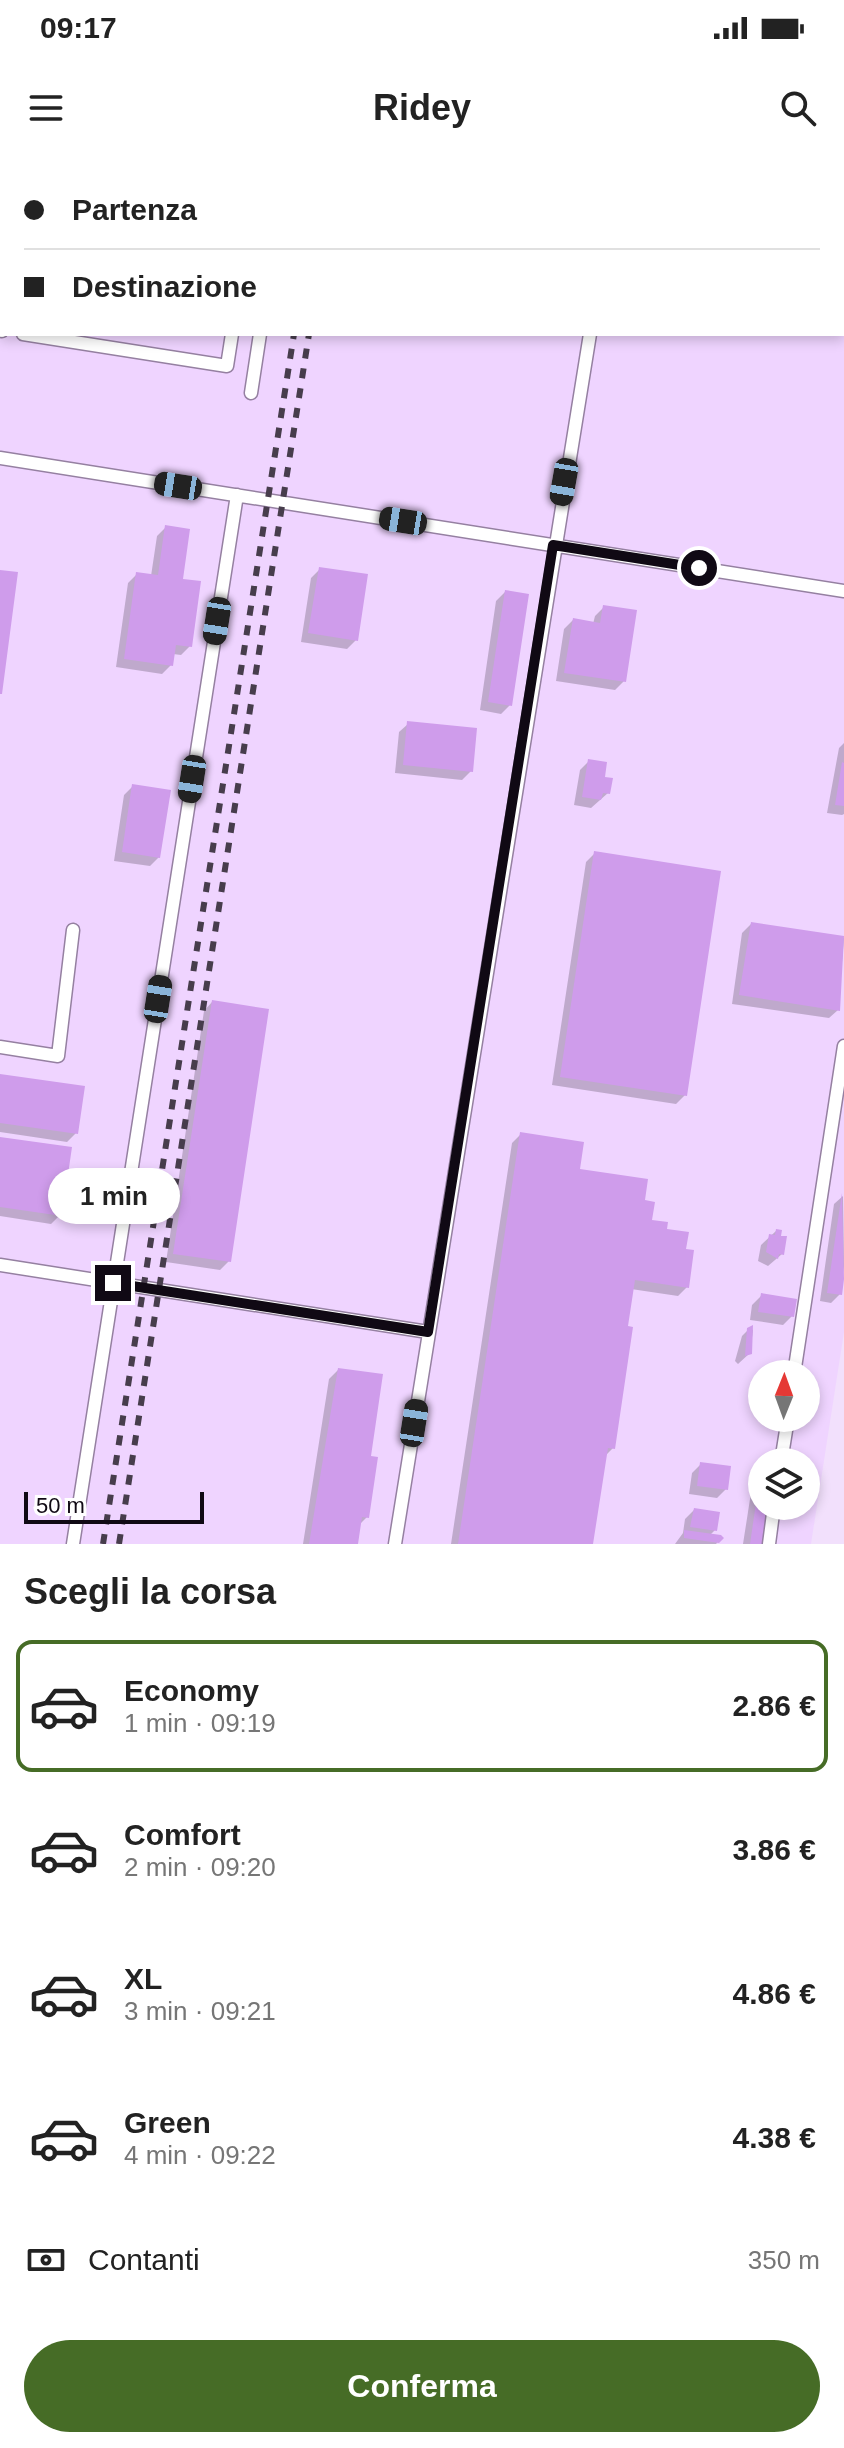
<!DOCTYPE html>
<html lang="it">
<head>
<meta charset="utf-8">
<style>
	body { margin:0; font-family:Helvetica,sans-serif; background:#f6f6f6; color:#222; height:100vh; display:flex; flex-direction:column; font-size:30px; white-space:nowrap }
	* { box-sizing:border-box; margin:0 }
	p { font-size:26px; color:#767676 }
	.icon { flex:none; width:44px; height:44px; fill:none; stroke:currentColor; stroke-width:2; stroke-linecap:round; stroke-linejoin:round }
	.map { position:relative; height:1384px; overflow:hidden }
	.side { display:flex; flex-direction:column; background:#fff; flex:1 }
	.side>* { flex:none }
	.guide { position:absolute; left:0px; top:0px; width:844px; height:176px; box-shadow:0 4px 12px #0003; display:grid; align-content:center; height:176px; padding:0 24px; background:#fff }
	.needle { width:52px; rotate:1deg }
	.fabs { position:absolute; left:748px; top:1200px; display:grid; gap:16px }
	.fabs a { display:grid; place-items:center; width:72px; height:72px; border-radius:50%; background:#fff; box-shadow:0 4px 12px #0003; font-size:40px }
	.scale { position:absolute; left:24px; bottom:20px; width:180px; box-sizing:border-box; padding-left:8px; border:4px solid #100914; border-top:0; font-size:22px; line-height:28px; white-space:nowrap; color:#100914; -webkit-text-stroke:6px #fff; paint-order:stroke }
	.end { position:absolute; width:36px; height:36px; margin:-18px; border:10px solid #100914; background:#fff; box-shadow:0 0 0 4px #fff }
	.from { border-radius:50% }
	.bubble { position:absolute; height:56px; border-radius:28px; background:#fff; box-shadow:0 4px 12px #0003; font-size:26px; font-weight:700; line-height:56px; text-align:center }
	.car { position:absolute; width:24px; height:48px; margin:-24px -12px; border-radius:10px; box-shadow:0 0 6px 2px #0007; background:linear-gradient(#222 24%,#8ab4d8 0 40%,#222 0 76%,#8ab4d8 0 86%,#222 0) }
	.guide b { display:flex; align-items:center; gap:28px; height:76px; font-size:30px }
	.guide b+b { border-top:2px solid #e0e0e0 }
	.guide i { width:20px; height:20px; background:#222 }
	ul { padding:0; list-style:none }
	li { display:flex; align-items:center; gap:24px; height:132px; margin:0 16px 12px; padding:0 8px; border:4px solid transparent; border-radius:16px }
	li div { flex:1 }
	li b { display:block; font-size:30px }
	li em { font-style:normal; font-weight:700 }
	li.current { border-color:#466c26 }
	li>.icon { width:72px; height:72px; stroke-width:1.5 }
	h2 { padding:0 24px; font-size:36px; line-height:96px }
	.pay { display:flex; align-items:center; gap:20px; height:88px; padding:0 24px; font-size:30px }
	.pay p { margin-inline-start:auto }
	.primary-button { display:flex; gap:16px; margin-top:auto; padding:16px 24px }
	.primary-button a { flex:1; height:92px; border-radius:48px; background:#466c26; color:#fff; font-size:32px; font-weight:700; line-height:92px; text-align:center }
	.status { display:flex; justify-content:space-between; align-items:center; height:56px; padding:0 40px; background:#fff; direction:ltr }
	.status svg { height:22px; fill:currentColor }
	header { display:flex; justify-content:space-between; align-items:center; height:104px; padding:0 24px; background:#fff; font-size:36px; font-weight:700 }
	.map>svg:first-child { display:block }
	.built { fill:#efd4ff; fill-rule:evenodd }
	.shadow { fill:#0003 }
	.building { fill:#cf9ceb }
	.lines { fill:none; stroke-linecap:round; stroke-linejoin:round }
	.service-casing { stroke:#9580a1; stroke-width:15 }
	.service { stroke:#fff; stroke-width:12 }
	.rail { stroke:#473d4c; stroke-width:6; stroke-dasharray:10 10; stroke-linecap:butt }
	.route { stroke:#100914; stroke-width:10 }
</style>
</head>
<body>
<div class="status"><b>09:17</b><svg viewBox="0 0 49 12"><path d="M0 12V9h3v3zM5 12V6h3v6zM10 12V3h3v9zM15 12V0h3v12zM26 1h20v11H26zM47 4h2v5h-2z"/></svg></div>
<header><svg class="icon" aria-label="menu" viewBox="0 0 24 24"><path d="M4 6h16M4 12h16M4 18h16"/></svg>Ridey<svg class="icon" aria-label="search" viewBox="0 0 24 24"><circle cx="10" cy="10" r="6"/><path d="M15 15l6 6"/></svg></header>
<div class="map">
<svg width="844" height="1384" viewBox="0 0 844 1384">
	<rect width="100%" height="100%" fill="#f2e0fc"/>
	<path class="built" d="M0 0H844V1172L811 1384H0ZM2 2H842V174H2ZM762 1214H806V1258H762ZM762 1302H806V1346H762Z"/>
	<path class="shadow" d="M166 367 181 420 190 486 181 495 173 494 171 505 162 514 116 507 128 423 137 414 151 416 157 376Z
		M320 409 356 480 347 489 301 482 311 418Z
		M505 432 510 545 501 554 480 550 496 441Z
		M604 447 624 521 615 530 556 521 564 469 573 460 593 464 595 456Z
		M408 564 471 611 462 620 395 613 399 572Z
		M844 583V654L842 655 827 653 839 588Z
		M589 601 608 633 591 648 574 645 580 610Z
		M133 626 159 697 150 706 114 701 124 635Z
		M595 693 685 935 676 944 552 925 586 702Z
		M751 764 844 778 838 850 829 858 732 844 742 773Z
		M212 842 229 1101 220 1110 166 1102 204 851Z
		M0 916 76 973 67 982 0 972Z
		M521 974 578 1011 642 1042 650 1061 684 1091 687 1127 678 1136 631 1129 613 1288 604 1297 591 1384H451L512 983Z
		M0 979 60 1055 51 1064 0 1056Z
		M843 1036 844 1106 840 1134 831 1143 820 1141 834 1044Z
		M776 1071 782 1094 768 1106 758 1101 761 1085Z
		M761 1136 792 1156 783 1165 750 1160 752 1145Z
		M750 1168 753 1170 750 1193 738 1204 735 1201 742 1176Z
		M338 1210 369 1298 367 1357 359 1365 356 1384H303L329 1219Z
		M764 1298 775 1300 762 1302 763 1384H743L755 1307Z
		M701 1304 726 1329 717 1338 689 1334 692 1313Z
		M694 1350 715 1370 709 1376 721 1378 716 1384H675L683 1373 685 1359Z"/>
	<path class="building" d="M165 365 190 369 183 419 201 421 192 487 176 485 173 506 124 499 136 412 158 415Z
		M319 407 368 414 358 481 308 473Z
		M0 410 18 412 2 534H0Z
		M505 430 529 434 512 546 488 542Z
		M603 445 637 450 626 522 564 513 573 458 600 463Z
		M407 561 477 568 473 612 403 605Z
		M588 599 607 602 605 617 613 618 610 634 603 633 601 640 582 637Z
		M842 602 844 603V646L835 645Z
		M132 624 171 630 160 698 122 692Z
		M594 691 721 711 687 936 560 917Z
		M751 762 844 776 840 851 739 835Z
		M212 840 269 849 231 1102 173 1094Z
		M0 914 85 926 78 974 0 963Z
		M520 972 584 982 580 1009 648 1019 645 1040 655 1042 652 1060 668 1062 667 1069 689 1072 686 1089 694 1090 689 1128 635 1120 628 1166 633 1167 615 1289 608 1288 593 1384H458Z
		M0 977 72 987 62 1056 0 1047Z
		M842 1033 844 1119 842 1135 827 1133Z
		M776 1069 782 1070 781 1076H787L784 1095 779 1094 778 1099 766 1092 769 1074 775 1075Z
		M761 1133 797 1139 794 1157 758 1152Z
		M753 1165 752 1194 745 1196 747 1168Z
		M338 1208 383 1214 371 1296 378 1297 369 1358 362 1357 358 1384H309Z
		M700 1302 731 1306 728 1330 697 1326Z
		M760 1316 762 1346H770L765 1384H750Z
		M694 1348 720 1352 717 1371 690 1367Z
		M684 1370 721 1375 724 1378 719 1383 684 1378Z"/>
	<g class="lines">
		<g class="service-casing">
			<path id="service" d="M258 2V0
				M287 2V0
				M619 2 620 0
				M0 170 2 171
				M23 174 227 206 232 174
				M251 233 260 174
				M0 298 844 431
				M0 887 58 896 73 770
				M0 1105 428 1172
				M794 1214 844 886
				M781 1302 788 1258
				M73 1384 237 335
				M395 1384 590 174
				M769 1384 774 1346"/>
		</g>
		<use href="#service" class="service"/>
		<path class="rail" d="M322 2V0
			M336 2V0
			M103 1384 294 174
			M119 1384 309 174"/>
	</g>
	<g class="lines">
		<path class="route" d="M113 1123 428 1172 553 385 699 408"/>
	</g>
</svg>
<div class="fabs">
<a><svg class="needle" viewBox="-14 -14 28 28"><path d="M0-13l5 13h-10z" fill="#e53935"/><path d="M0 13l5-13h-10z" fill="#767676"/></svg></a>
<a><svg class="icon" aria-label="layers" viewBox="0 0 24 24"><path d="M12 4l9 5-9 5-9-5zM3 14l9 5 9-5"/></svg></a>
</div>
<div class="scale">50 m</div>
<i class="end from" style="left:699px;top:408px"></i>
<i class="end" style="left:113px;top:1123px"></i>
<div class="bubble" style="left:48px;top:1008px;width:132px">1 min</div>
<i class="car" style="left:564px;top:322px;rotate:190deg"></i>
<i class="car" style="left:178px;top:326px;rotate:279deg"></i>
<i class="car" style="left:403px;top:361px;rotate:279deg"></i>
<i class="car" style="left:217px;top:461px;rotate:189deg"></i>
<i class="car" style="left:192px;top:619px;rotate:189deg"></i>
<i class="car" style="left:158px;top:839px;rotate:9deg"></i>
<i class="car" style="left:414px;top:1263px;rotate:9deg"></i>
<div class="guide">
<b><i class="from"></i>Partenza</b>
<b><i></i>Destinazione</b>
</div>
</div>
<section class="side">
<h2>Scegli la corsa</h2>
<ul>
<li class="current"><svg class="icon" aria-label="car" viewBox="0 0 24 24"><path d="M5 17H2v-5l4-1 3-4h7l3 4 3 1v5h-3M9 17h6M6 11h13"/><circle cx="7" cy="17" r="2"/><circle cx="17" cy="17" r="2"/></svg><div><b>Economy</b><p>1 min · 09:19</p></div><em>2.86 €</em></li>
<li><svg class="icon" aria-label="car" viewBox="0 0 24 24"><path d="M5 17H2v-5l4-1 3-4h7l3 4 3 1v5h-3M9 17h6M6 11h13"/><circle cx="7" cy="17" r="2"/><circle cx="17" cy="17" r="2"/></svg><div><b>Comfort</b><p>2 min · 09:20</p></div><em>3.86 €</em></li>
<li><svg class="icon" aria-label="car" viewBox="0 0 24 24"><path d="M5 17H2v-5l4-1 3-4h7l3 4 3 1v5h-3M9 17h6M6 11h13"/><circle cx="7" cy="17" r="2"/><circle cx="17" cy="17" r="2"/></svg><div><b>XL</b><p>3 min · 09:21</p></div><em>4.86 €</em></li>
<li><svg class="icon" aria-label="car" viewBox="0 0 24 24"><path d="M5 17H2v-5l4-1 3-4h7l3 4 3 1v5h-3M9 17h6M6 11h13"/><circle cx="7" cy="17" r="2"/><circle cx="17" cy="17" r="2"/></svg><div><b>Green</b><p>4 min · 09:22</p></div><em>4.38 €</em></li>
</ul>
<div class="pay"><svg class="icon" aria-label="cash" viewBox="0 0 24 24"><path d="M3 7h18v10H3z"/><circle cx="12" cy="12" r="2"/></svg>Contanti<p>350 m</p></div>
<div class="primary-button"><a>Conferma</a></div>
</section>
</body>
</html>
